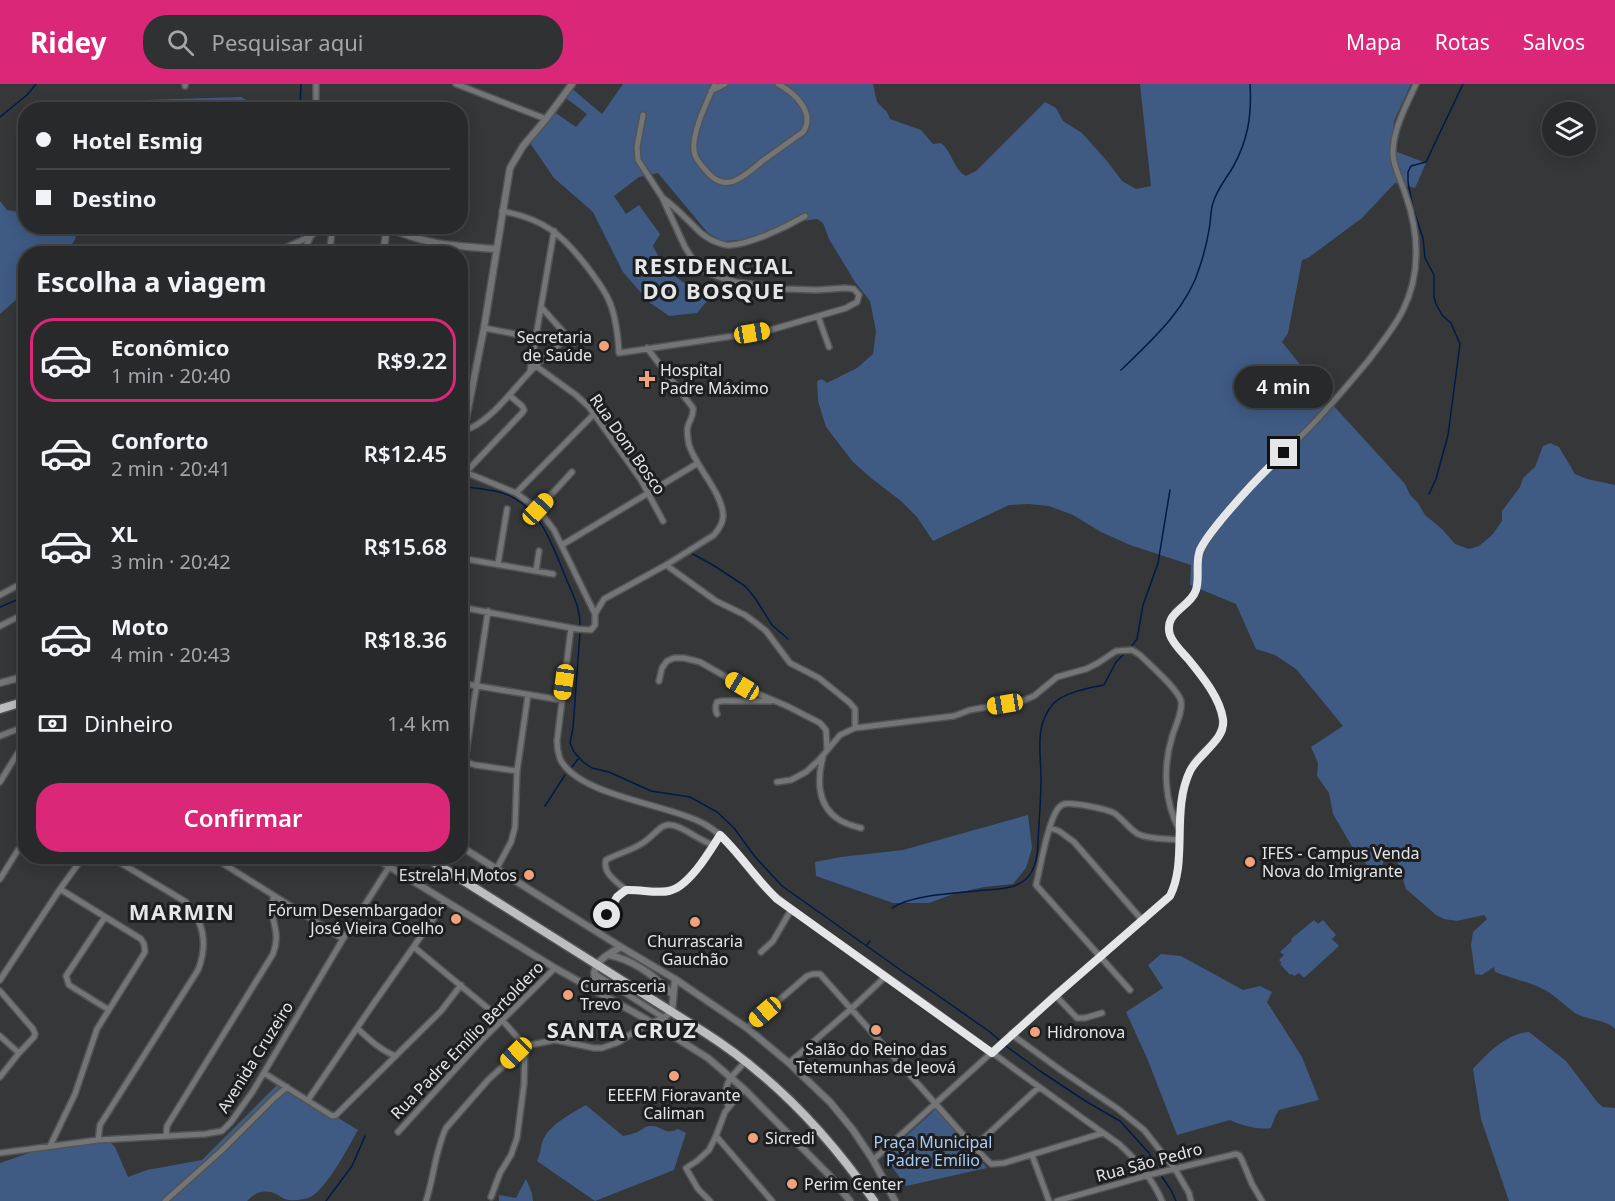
<!DOCTYPE html>
<html lang="pt">
<head>
<meta charset="utf-8">
<style>
	body { margin:0; font-family:"Noto Sans",sans-serif; background:#303133; color:#f1f3f6; height:100vh; display:flex; flex-direction:column; font-size:22px; white-space:nowrap }
	* { box-sizing:border-box; margin:0 }
	p { font-size:20px; color:#a5a6a9 }
	.icon { flex:none; width:33px; height:33px; fill:none; stroke:currentColor; stroke-width:2; stroke-linecap:round; stroke-linejoin:round }
	.map { position:relative; flex:1; overflow:hidden }
	.side { position:absolute; left:18px; top:162px; width:450px; height:618px; display:flex; flex-direction:column; background:#28292b; border-radius:24px; box-shadow:0 3px 15px #0003,0 0 0 2px #444547 }
	.side>* { flex:none }
	.guide { position:absolute; left:18px; top:18px; width:450px; height:132px; border-radius:24px; box-shadow:0 3px 15px #0003,0 0 0 2px #444547; display:grid; align-content:center; height:132px; padding:0 18px; background:#28292b }
	.buttons { position:absolute; left:1542px; top:18px; display:grid; gap:12px }
	.buttons a { display:grid; place-items:center; width:54px; height:54px; border-radius:50%; background:#28292b; box-shadow:0 3px 15px #0003,0 0 0 2px #444547; font-size:30px }
	.end { position:absolute; width:27px; height:27px; margin:-14px; border:8px solid #e5e6e7; background:#111; box-shadow:0 0 0 3px #111 }
	.from { border-radius:50% }
	.bubble { position:absolute; height:42px; border-radius:21px; background:#28292b; box-shadow:0 3px 15px #0003,0 0 0 2px #444547; font-size:20px; font-weight:600; line-height:42px; text-align:center }
	.car { position:absolute; width:18px; height:36px; margin:-18px -9px; border-radius:8px; box-shadow:0 0 4px 2px #0007; background:linear-gradient(#f5c518 24%,#345 0 40%,#f5c518 0 76%,#345 0 86%,#f5c518 0) }
	.guide b { display:flex; align-items:center; gap:21px; height:57px; font-size:22px }
	.guide b+b { border-top:2px solid #444547 }
	.guide i { width:15px; height:15px; background:#f1f3f6 }
	ul { padding:0; list-style:none }
	li { display:flex; align-items:center; gap:18px; height:84px; margin:0 12px 9px; padding:0 6px; border:3px solid transparent; border-radius:24px }
	li div { flex:1 }
	li b { display:block; font-size:22px }
	li em { font-style:normal; font-weight:600 }
	li.on { border-color:#db2777 }
	li>.icon { width:54px; height:54px; stroke-width:1.5 }
	h2 { padding:0 18px; font-size:27px; line-height:72px }
	.pay { display:flex; align-items:center; gap:15px; height:66px; padding:0 18px; font-size:22px }
	.pay p { margin-inline-start:auto }
	.cta { display:flex; gap:12px; margin-top:auto; padding:12px 18px }
	.cta a { flex:1; height:69px; border-radius:24px; background:#db2777; color:#fff; font-size:24px; font-weight:600; line-height:69px; text-align:center }
	header { display:flex; align-items:center; gap:36px; box-sizing:border-box; height:84px; padding:0 30px; background:#db2777; color:#fff }
	header strong { font-size:28px }
	nav { display:flex; gap:33px; margin-inline-start:auto; font-size:21px }
	.search { width:420px; height:54px; background:#303133; display:flex; align-items:center; gap:15px; box-sizing:border-box; padding:0 21px; border-radius:24px; color:#a5a6a9; font-size:22px }
	.map>svg:first-child { display:block }
	.green { fill:#3f5b84 }
	.lines { fill:none; stroke-linecap:round; stroke-linejoin:round }
	.stream { stroke:#001b47; stroke-width:1.5 }
	.minor-casing { stroke:#515355; stroke-width:8 }
	.tertiary-casing { stroke:#515355; stroke-width:9 }
	.trunk-casing { stroke:#515355; stroke-width:11 }
	.minor { stroke:#747576; stroke-width:5 }
	.tertiary { stroke:#747576; stroke-width:6 }
	.trunk { stroke:#bcbec0; stroke-width:8 }
	.route { stroke:#e5e6e7; stroke-width:8 }
	.poi-dot { fill:#f0a27a; stroke:#1d1e1f; stroke-width:2 }
	.labels { text-anchor:middle; dominant-baseline:central; stroke-width:6; stroke-linejoin:round; paint-order:stroke }
	.poi-label { font-size:16px; fill:#e5e6e7; stroke:#1d1e1f; text-anchor:start }
	.street-label { font-size:16px; fill:#e5e6e7; stroke:#1d1e1f }
	.park-label { font-size:16px; fill:#abcbf8; stroke:#1d1e1f }
	.district-label { font-size:22px; font-weight:bold; letter-spacing:1.5px; fill:#e5e6e7; stroke:#1d1e1f }
</style>
</head>
<body>
<header>
<strong>Ridey</strong>
<div class="search"><svg class="icon" aria-label="search" viewBox="0 0 24 24"><circle cx="10" cy="10" r="6"/><path d="M15 15l6 6"/></svg>Pesquisar aqui</div>
<nav><a>Mapa</a><a>Rotas</a><a>Salvos</a></nav>
</header>
<div class="map">
<svg width="1615" height="1117" viewBox="0 0 1615 1117">
	<rect width="100%" height="100%" fill="#353739"/>
	<path class="green" d="M623 0H873L877 18 887 28 890 35 921 46 933 60 941 59C952 67 953 85 966 92L976 87 1045 18 1056 24 1063 37 1082 49 1107 77 1122 97 1136 105 1151 102 1140 0H1411L1394 37 1392 66 1426 79 1415 104 1395 99 1362 134 1308 174 1302 176 1288 249 1282 258 1332 320 1405 400 1410 411 1418 419 1425 431 1442 445 1455 460 1469 465 1479 462 1492 451 1502 437V427L1520 403 1523 394 1535 383 1543 362 1550 359 1559 363 1575 390 1587 395 1615 401V945C1608 936 1586 936 1575 929 1565 922 1556 912 1545 906 1529 898 1511 894 1495 888L1494 883 1482 891 1475 890 1471 861 1473 848 1487 835 1484 831 1457 837 1444 835 1436 831 1406 805 1396 773 1385 774 1382 782 1375 785 1367 781 1354 766 1333 730 1329 709 1317 692 1318 679 1311 663 1343 642 1296 585 1275 571 1256 565 1236 520 1190 501 1191 481 1130 461 1101 448 1073 431 1049 422 1029 420 1009 421 933 457 917 433 901 417 871 394 853 378 826 343 818 317 817 297 822 295 827 299 857 284 873 270 876 247 870 217 855 198 829 155 823 139 817 135 797 138 742 156 722 157 708 149 658 89 639 93 614 112 626 130 639 121 660 150 653 162 665 185 708 216 697 229 669 232 649 218 623 188 593 128 554 94 528 56 553 27 576 43 587 30 563 12 570 3 602 30Z
		M241 13 262 25 139 26 138 24 143 16Z
		M0 117 7 126 25 129 26 142 67 143 72 145 76 153 68 169 26 170 25 208 0 230Z
		M1028 731 1032 764 1026 784 1013 800 984 803 956 809 929 819H893L816 792 815 778 841 773 903 766Z
		M1314 836 1318 840 1323 836 1336 851 1332 855 1339 862 1304 894 1299 889 1294 892 1292 890 1290 891 1280 880 1282 879 1279 876 1284 871 1280 868 1292 857 1291 855Z
		M1161 870 1181 872 1243 906 1260 902 1272 908 1267 918 1302 973 1319 1016 1279 1026 1275 1033 1271 1044C1259 1046 1242 1042 1230 1036L1177 1051 1147 974 1126 928 1163 904 1148 881Z
		M1529 948 1566 977 1598 1019 1603 1023 1615 1024V1117H1509L1481 1035 1473 985C1489 968 1506 950 1529 948Z
		M280 998 358 1046C349 1062 327 1104 312 1112 308 1115 294 1117 289 1116 285 1116 280 1112 276 1110 265 1105 255 1108 247 1117H0V1079L40 1065 108 1056 115 1063 128 1093 147 1086 202 1076Z
		M586 1021 623 1052C627 1051 633 1050 637 1048 642 1046 645 1042 650 1042 662 1041 665 1052 678 1045L686 1049 674 1086 595 1117 537 1077C541 1070 540 1062 544 1054 552 1039 572 1029 586 1021Z
		M936 1025 987 1084 906 1102 884 1072Z
		M526 1095 532 1109 533 1117H499V1111L516 1114Z"/>
	<g class="lines">
		<path class="stream" d="M300 26 301 0
			M0 33 27 11 36 0
			M298 142 299 156
			M292 170 296 161
			M1121 286C1152 256 1188 224 1200 182 1204 170 1207 158 1209 146 1211 137 1210 128 1213 119 1217 105 1226 95 1233 83 1248 56 1252 31 1250 0
			M460 402C478 405 499 405 514 414 545 431 555 469 568 499 574 513 581 527 580 543
			M1429 410 1436 395 1448 351 1460 260 1451 239 1442 231 1436 220 1434 213V191L1425 174 1423 154 1413 124 1408 98V88L1411 82 1426 78 1463 0
			M691 469 713 481 745 502 755 514 772 541 788 555
			M0 523 26 512
			M580 548 573 644 570 659 574 668 583 678 592 684 609 688 651 707 690 713 717 728 734 744 756 774 782 802 902 887 933 908 990 948 1006 962 1040 987 1087 1018 1120 1037 1149 1069 1162 1093 1171 1106 1176 1117
			M1131 563 1137 555 1143 521 1158 479 1170 406
			M572 683 578 675
			M545 722 565 691
			M892 824C913 810 959 809 985 806 998 805 1014 805 1025 796 1035 788 1038 771 1038 758 1039 737 1041 716 1041 694 1041 668 1034 642 1053 620 1064 608 1089 604 1104 601L1116 578 1124 570
			M867 861 870 857
			M326 1117 352 1082 365 1052"/>
		<g class="minor-casing">
			<path id="minor" d="M185 0V2
				M456 0 546 35
				M715 0C707 17 689 54 695 71 698 79 704 84 709 90 716 97 724 101 734 97 744 93 753 85 761 78 775 68 789 58 803 48 816 29 795 9 778 0
				M711 7 725 0
				M316 26V0
				M663 114C677 124 688 137 701 149 708 155 717 159 726 161 746 163 788 142 805 132
				M502 127C544 135 562 150 588 184 596 195 605 206 610 219 616 234 618 252 619 269L767 247 846 224 857 218 859 211 854 205 845 204 817 206 786 205 736 198 719 193 704 187 697 182 685 163 662 113 638 76 637 63 643 31
				M283 170 287 163 311 152 312 142
				M302 170 311 152 322 142
				M329 170 333 142
				M437 170 438 160
				M541 223 568 253
				M818 232 829 263
				M484 244 536 254
				M536 282 576 311 589 323 641 396 663 437
				M530 287 554 147
				M463 347C489 340 512 306 530 288 541 275 555 264 568 253L574 259
				M460 386 516 409 538 425 554 446 595 530
				M466 388 522 329 524 326 522 322 509 311
				M516 409 594 330
				M538 425 572 388
				M562 461 698 379
				M460 474 553 490
				M498 480 507 425
				M666 481 716 517 745 531 756 539 766 547 790 579 819 594 850 619 855 625V644
				M536 487 539 467
				M0 511 26 497
				M460 523 577 545 591 546 595 541V530L604 515 666 481 714 451C719 445 724 438 723 430 721 407 696 383 689 361 688 355 686 347 688 342 690 335 694 332 693 324L647 264
				M488 527 465 676 466 678 475 681 517 687
				M0 542 26 529
				M571 544 557 657C557 663 558 669 560 675 579 713 671 720 706 741 730 755 742 777 759 797 768 807 779 816 790 824 821 848 854 869 886 892 964 947 1040 1005 1119 1060 1138 1077 1152 1094 1162 1117
				M659 597 662 584 667 577 674 574H684L700 578 749 606 787 622 820 639 826 646 827 665
				M460 599 561 616
				M717 630C715 626 715 623 717 618L722 617H771
				M0 652 26 642
				M823 673C817 695 817 721 838 735 845 740 853 742 861 744
				M0 698 19 667 26 663
				M777 698 791 696 806 688 819 676 840 651 855 644 954 632 970 626 1022 617 1034 612 1057 593 1086 585 1098 579 1116 567 1132 566 1140 571C1150 581 1178 605 1181 617 1183 628 1175 642 1172 653 1163 683 1164 717 1179 745
				M1050 744 1059 747 1074 758 1143 837
				M211 772 343 855
				M497 784 511 758 515 743 517 687 528 611
				M0 795 18 766 26 757
				M626 806C617 798 602 789 606 776 620 768 636 766 648 755 655 750 662 739 671 741 684 742 698 757 714 761
				M105 833 66 892 69 901 109 926
				M597 848 621 808 632 806 666 807 678 804 696 786 720 751
				M414 863 502 936 525 962 524 1000 517 1054 511 1071 500 1089 491 1113
				M761 868 773 857 791 826
				M594 889 664 934
				M0 896 60 805 84 772
				M1130 906 1036 801C1041 781 1047 742 1057 726 1059 723 1061 721 1064 720 1073 718 1106 725 1114 729 1123 735 1129 745 1138 750 1151 756 1166 754 1179 756
				M0 907 33 945 35 950 34 953 19 969 0 993
				M1055 911 1077 934H1085L1102 929
				M357 944C369 955 381 967 396 972
				M747 944 807 892 813 890H820L974 1063 991 1080 1004 1079 1103 1049
				M1011 950 1062 987 1118 1025 1144 1046 1175 1085 1189 1109 1191 1117
				M0 952 19 969
				M789 979 851 925 886 892
				M264 989 329 1030 332 1032 336 1031 441 927 461 901
				M308 1016 374 919 445 818
				M728 1023C721 999 731 993 746 977
				M398 1048 481 957 555 884
				M166 1052 167 1042 273 870C283 845 266 833 274 812
				M716 1052 772 1117
				M98 1056 100 1041 198 886C208 861 204 838 186 818L109 772
				M50 1062 75 1010 97 945 145 868 144 860 141 855 60 805
				M974 1063 1039 1003
				M0 1069 98 1056 205 1050 222 1047 231 1038 253 1007 343 855 389 783
				M1032 1071 1049 1117
				M873 1076 1055 911 1170 812C1186 781 1175 736 1185 701 1187 693 1190 686 1194 679 1204 664 1226 655 1222 634 1219 613 1203 592 1190 577 1184 570 1176 563 1172 555 1169 549 1168 543 1170 537 1174 524 1189 520 1195 509 1198 502 1197 493 1197 486 1198 472 1202 462 1210 451 1236 412 1273 380 1306 347 1328 325 1348 301 1368 277 1380 261 1394 244 1403 226 1421 190 1419 149 1406 112 1402 98 1394 85 1393 71 1392 47 1406 22 1416 0
				M165 1117 220 1068 274 1014 287 1003
				M426 1117C434 1093 435 1067 446 1044L488 996 525 962 555 956 594 964H602L619 958 638 945 652 939
				M710 1117 698 1105 686 1084 697 1077 709 1066 716 1052 725 1028 744 1005
				M1057 1117 1149 1091 1236 1070 1239 1071 1242 1076 1252 1100 1262 1117"/>
		</g>
		<g class="tertiary-casing">
			<path id="tertiary" d="M383 170 387 143C425 161 455 162 496 165
				M460 365 484 244 510 84 523 62 546 35 572 0
				M0 599 26 592
				M460 762 621 863 675 895 747 944 789 979 830 1018 853 1046 873 1076 895 1117
				M372 772 555 884 644 934 708 974 744 1005 829 1091 850 1117
				M609 871C633 876 655 892 672 910
				M600 906C585 883 602 873 621 863
				M652 939 664 934 672 927 675 895"/>
		</g>
		<g class="trunk-casing">
			<path id="trunk" d="M0 625 26 617
				M424 772 704 948C773 992 828 1050 874 1117"/>
		</g>
		<use href="#minor" class="minor"/>
		<use href="#tertiary" class="tertiary"/>
		<use href="#trunk" class="trunk"/>
	</g>
	<g class="lines">
		<path class="route" d="M607 831 617 813 626 806C640 805 655 810 669 807 689 803 710 767 720 751 741 771 756 795 777 815L992 969 1055 912 1170 812C1188 777 1171 726 1190 687 1199 669 1226 656 1223 635 1220 614 1202 592 1189 576 1183 569 1173 560 1170 551 1163 528 1190 524 1196 506 1200 494 1195 479 1200 466 1205 455 1214 445 1221 436 1241 412 1261 390 1284 369"/>
	</g>
	<g class="poi-dot">
		<circle cx="604" cy="262" r="6"/>
		<path d="M644 286h6v6h6v6h-6v6h-6v-6h-6v-6h6z"/>
		<circle cx="1250" cy="778" r="6"/>
		<circle cx="529" cy="791" r="6"/>
		<circle cx="456" cy="835" r="6"/>
		<circle cx="695" cy="838" r="6"/>
		<circle cx="568" cy="911" r="6"/>
		<circle cx="876" cy="946" r="6"/>
		<circle cx="1035" cy="948" r="6"/>
		<circle cx="674" cy="992" r="6"/>
		<circle cx="753" cy="1054" r="6"/>
		<circle cx="792" cy="1100" r="6"/>
	</g>
	<g class="labels">
		<g class="poi-label">
			<text x="592" y="253" text-anchor="end">Secretaria<tspan x="592" dy="18">de Saúde</tspan></text>
			<text x="660" y="286">Hospital<tspan x="660" dy="18">Padre Máximo</tspan></text>
			<text x="1262" y="769">IFES - Campus Venda<tspan x="1262" dy="18">Nova do Imigrante</tspan></text>
			<text x="517" y="791" text-anchor="end">Estrela H Motos</text>
			<text x="444" y="826" text-anchor="end">Fórum Desembargador<tspan x="444" dy="18">José Vieira Coelho</tspan></text>
			<text x="695" y="857" text-anchor="middle">Churrascaria<tspan x="695" dy="18">Gauchão</tspan></text>
			<text x="580" y="902">Currasceria<tspan x="580" dy="18">Trevo</tspan></text>
			<text x="1047" y="948">Hidronova</text>
			<text x="876" y="965" text-anchor="middle">Salão do Reino das<tspan x="876" dy="18">Tetemunhas de Jeová</tspan></text>
			<text x="674" y="1011" text-anchor="middle">EEEFM Fioravante<tspan x="674" dy="18">Caliman</tspan></text>
			<text x="765" y="1054">Sicredi</text>
			<text x="804" y="1100">Perim Center</text>
		</g>
		<g class="street-label">
			<text transform="translate(628 360) rotate(55)">Rua Dom Bosco</text>
			<text transform="translate(467 956) rotate(-46)">Rua Padre Emílio Bertoldero</text>
			<text transform="translate(255 973) rotate(-58)">Avenida Cruzeiro</text>
			<text transform="translate(1149 1078) rotate(-15)">Rua São Pedro</text>
		</g>
		<g class="park-label">
			<text x="933" y="1058">Praça Municipal<tspan x="933" dy="18">Padre Emílio</tspan></text>
		</g>
		<g class="district-label">
			<text x="714" y="181">RESIDENCIAL<tspan x="714" dy="25">DO BOSQUE</tspan></text>
			<text x="182" y="827">MARMIN</text>
			<text x="622" y="945">SANTA CRUZ</text>
		</g>
	</g>
</svg>
<div class="buttons">
<a><svg class="icon" aria-label="layers" viewBox="0 0 24 24"><path d="M12 4l9 5-9 5-9-5zM3 14l9 5 9-5"/></svg></a>
</div>
<i class="end from" style="left:607px;top:831px"></i>
<i class="end" style="left:1284px;top:369px"></i>
<div class="bubble" style="left:1234px;top:282px;width:99px">4 min</div>
<i class="car" style="left:752px;top:249px;rotate:80deg"></i>
<i class="car" style="left:538px;top:425px;rotate:43deg"></i>
<i class="car" style="left:564px;top:598px;rotate:188deg"></i>
<i class="car" style="left:742px;top:602px;rotate:301deg"></i>
<i class="car" style="left:1005px;top:620px;rotate:261deg"></i>
<i class="car" style="left:765px;top:928px;rotate:229deg"></i>
<i class="car" style="left:516px;top:969px;rotate:226deg"></i>
<div class="guide">
<b><i class="from"></i>Hotel Esmig</b>
<b><i></i>Destino</b>
</div>
<section class="side">
<h2>Escolha a viagem</h2>
<ul>
<li class="on"><svg class="icon" aria-label="car" viewBox="0 0 24 24"><path d="M5 17H2v-5l4-1 3-4h7l3 4 3 1v5h-3M9 17h6M6 11h13"/><circle cx="7" cy="17" r="2"/><circle cx="17" cy="17" r="2"/></svg><div><b>Econômico</b><p>1 min · 20:40</p></div><em>R$9.22</em></li>
<li><svg class="icon" aria-label="car" viewBox="0 0 24 24"><path d="M5 17H2v-5l4-1 3-4h7l3 4 3 1v5h-3M9 17h6M6 11h13"/><circle cx="7" cy="17" r="2"/><circle cx="17" cy="17" r="2"/></svg><div><b>Conforto</b><p>2 min · 20:41</p></div><em>R$12.45</em></li>
<li><svg class="icon" aria-label="car" viewBox="0 0 24 24"><path d="M5 17H2v-5l4-1 3-4h7l3 4 3 1v5h-3M9 17h6M6 11h13"/><circle cx="7" cy="17" r="2"/><circle cx="17" cy="17" r="2"/></svg><div><b>XL</b><p>3 min · 20:42</p></div><em>R$15.68</em></li>
<li><svg class="icon" aria-label="car" viewBox="0 0 24 24"><path d="M5 17H2v-5l4-1 3-4h7l3 4 3 1v5h-3M9 17h6M6 11h13"/><circle cx="7" cy="17" r="2"/><circle cx="17" cy="17" r="2"/></svg><div><b>Moto</b><p>4 min · 20:43</p></div><em>R$18.36</em></li>
</ul>
<div class="pay"><svg class="icon" aria-label="cash" viewBox="0 0 24 24"><path d="M3 7h18v10H3z"/><circle cx="12" cy="12" r="2"/></svg>Dinheiro<p>1.4 km</p></div>
<div class="cta"><a>Confirmar</a></div>
</section>
</div>
</body>
</html>
